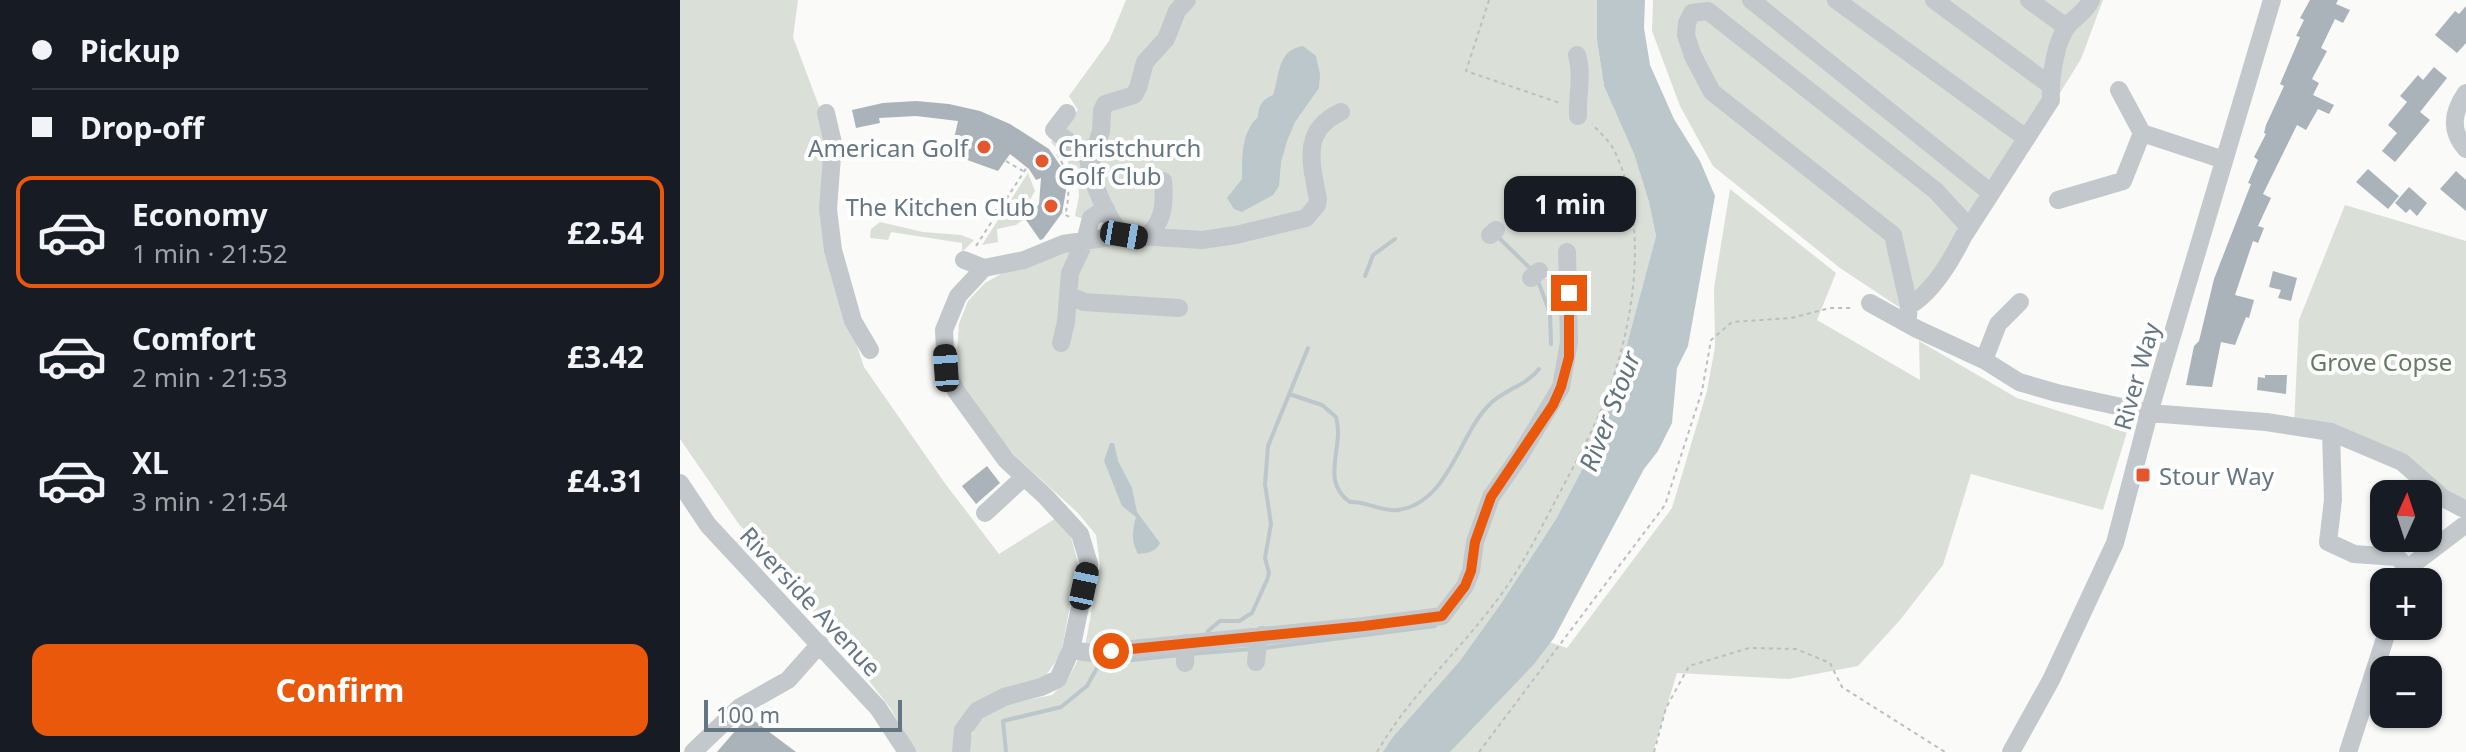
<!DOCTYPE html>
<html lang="en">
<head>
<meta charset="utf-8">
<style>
	body { margin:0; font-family:"Noto Sans",sans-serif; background:#20242c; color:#f1f3f6; height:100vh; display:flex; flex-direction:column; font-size:30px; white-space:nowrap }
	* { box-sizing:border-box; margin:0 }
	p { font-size:26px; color:#9ea1a6 }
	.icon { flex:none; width:44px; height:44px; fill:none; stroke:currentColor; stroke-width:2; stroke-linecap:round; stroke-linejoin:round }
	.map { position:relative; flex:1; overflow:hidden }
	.side { display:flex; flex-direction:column; background:#171b24; width:680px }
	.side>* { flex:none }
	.hud { display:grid; align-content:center; height:176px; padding:0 32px; background:#171b24 }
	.needle { width:52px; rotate:3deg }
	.fabs { position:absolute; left:1690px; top:480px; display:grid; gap:16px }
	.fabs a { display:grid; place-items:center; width:72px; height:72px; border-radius:16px; background:#171b24; box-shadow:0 2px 6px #0004; font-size:40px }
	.scale { position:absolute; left:24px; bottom:20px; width:198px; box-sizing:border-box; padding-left:8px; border:4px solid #657683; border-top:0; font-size:22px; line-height:28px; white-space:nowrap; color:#657683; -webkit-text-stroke:6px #fff; paint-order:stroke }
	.end { position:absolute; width:36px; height:36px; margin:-18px; border:10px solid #ea580c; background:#fff; box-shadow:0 0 0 4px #fff }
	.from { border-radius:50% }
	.bubble { position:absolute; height:56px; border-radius:16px; background:#171b24; box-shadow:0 2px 6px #0004; font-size:26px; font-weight:700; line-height:56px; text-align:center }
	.car { position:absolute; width:24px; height:48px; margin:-24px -12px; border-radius:10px; box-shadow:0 0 6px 2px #0007; background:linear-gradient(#222 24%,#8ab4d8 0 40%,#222 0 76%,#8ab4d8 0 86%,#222 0) }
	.hud b { display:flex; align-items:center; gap:28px; height:76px; font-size:30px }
	.hud b+b { border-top:2px solid #363941 }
	.hud i { width:20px; height:20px; background:#f1f3f6 }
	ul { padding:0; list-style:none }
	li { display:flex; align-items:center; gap:24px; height:112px; margin:0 16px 12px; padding:0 16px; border:4px solid transparent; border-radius:16px }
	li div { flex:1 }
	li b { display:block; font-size:30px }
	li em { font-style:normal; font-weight:700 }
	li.on { border-color:#ea580c }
	li>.icon { width:72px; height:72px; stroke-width:1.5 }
	.cta { display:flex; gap:16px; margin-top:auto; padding:16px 32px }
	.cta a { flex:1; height:92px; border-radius:16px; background:#ea580c; color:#fff; font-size:32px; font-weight:700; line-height:92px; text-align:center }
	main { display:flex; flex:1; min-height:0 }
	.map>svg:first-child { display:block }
	.green { fill:#dadfd7 }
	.water { fill:#bbc7cb }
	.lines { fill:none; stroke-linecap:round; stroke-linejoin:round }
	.stream { stroke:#bbc7cb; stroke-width:4 }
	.building { fill:#aab3b9 }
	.path { stroke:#bbbfc2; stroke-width:2; stroke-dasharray:4 4; stroke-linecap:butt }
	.minor { stroke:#c3c8cc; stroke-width:18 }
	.route { stroke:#ea580c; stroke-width:10 }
	.poi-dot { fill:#e4572e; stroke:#fff; stroke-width:3 }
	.labels { text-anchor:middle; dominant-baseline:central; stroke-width:8; stroke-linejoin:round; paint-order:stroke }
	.poi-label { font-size:24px; fill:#657683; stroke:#fff; text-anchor:end }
	.park-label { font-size:24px; fill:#687a64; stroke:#fff }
	.street-label { font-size:24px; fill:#657683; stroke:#fff }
	.water-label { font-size:26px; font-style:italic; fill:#60757c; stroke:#fff }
</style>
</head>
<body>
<main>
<section class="side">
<div class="hud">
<b><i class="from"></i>Pickup</b>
<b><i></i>Drop-off</b>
</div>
<ul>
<li class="on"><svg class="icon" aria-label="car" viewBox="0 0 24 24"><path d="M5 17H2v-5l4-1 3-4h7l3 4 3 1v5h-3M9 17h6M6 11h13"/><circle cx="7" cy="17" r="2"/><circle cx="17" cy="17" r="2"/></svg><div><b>Economy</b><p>1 min · 21:52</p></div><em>£2.54</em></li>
<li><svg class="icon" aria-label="car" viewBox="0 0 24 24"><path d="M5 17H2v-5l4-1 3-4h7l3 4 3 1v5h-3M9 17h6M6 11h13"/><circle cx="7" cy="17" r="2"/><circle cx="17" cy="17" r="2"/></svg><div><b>Comfort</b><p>2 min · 21:53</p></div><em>£3.42</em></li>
<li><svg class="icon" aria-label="car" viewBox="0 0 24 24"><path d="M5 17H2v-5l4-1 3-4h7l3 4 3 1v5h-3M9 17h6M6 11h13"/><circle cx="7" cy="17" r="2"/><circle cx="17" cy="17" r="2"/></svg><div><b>XL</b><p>3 min · 21:54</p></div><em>£4.31</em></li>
</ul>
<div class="cta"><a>Confirm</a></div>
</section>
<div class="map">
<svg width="1786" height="752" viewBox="0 0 1786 752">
	<rect width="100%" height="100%" fill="#fafaf8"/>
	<path class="green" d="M0 0H118L113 37 146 125 162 301 184 367 264 482 319 554 376 518 391 537 398 563 381 654 366 675 303 702 274 752H234L211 709 150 631 58 523 0 439Z
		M446 0H917V40L924 86 954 154 969 202 976 236 931 404 913 449 876 519 809 622 887 648 992 508 1027 391 1035 347 1034 288 1050 189 1156 273 1137 320 1240 380 1239 341 1337 398 1447 432 1423 510 1291 474 1263 565 1220 620 1178 666 1109 679 997 673 973 752H286L296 723 308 713 322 705 372 695 388 679 405 646 420 566 416 535 398 513 333 454 282 388 276 367 279 324 288 301 305 283 326 271 444 231 413 172 418 110 408 144 402 147 391 139 386 126 398 110 389 96 429 41Z
		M973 0H1423L1401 59 1280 254 1231 315 1160 268 1033 166 1000 106 972 31Z
		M376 135 397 151 419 202 404 219 395 216 399 196 398 177H392L388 162 371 142Z
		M348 173 355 191 347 205 356 210 336 225 317 229 318 242 302 245Z
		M1665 205 1786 241V510L1722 462 1614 426 1619 320Z
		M200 222 243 232 281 235 294 240 282 252V243L211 232 208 240 190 238 191 229Z"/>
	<path class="water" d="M917 0H965L964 28 970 65 994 119 1020 161 1035 196 1008 346 997 368 992 423 978 451 964 469 874 638 854 664 770 752H703L713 737 780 661 820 605 876 519 913 449 931 404 976 236 969 202 954 154 924 86 917 40Z
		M623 46 636 56 640 74 639 88 615 122 607 141 601 162 599 186 593 195 562 212 554 209 547 198 562 179C562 159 561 132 578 117 578 105 583 99 593 95 600 75 597 50 623 46Z
		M430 443H434L438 461 452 488 457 512 480 543C475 552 468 553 458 554 451 540 452 532 456 517L442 506 424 461Z"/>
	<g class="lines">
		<path class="stream" d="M818 237 852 270
			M685 276 693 255 715 239
			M858 281 870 313 871 344
			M609 394 642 405 656 417C665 447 639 481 670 502 687 501 701 512 718 510 769 503 779 434 809 405 823 390 846 386 859 369
			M526 636 528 631 540 621H559L572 613 587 580 589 573 585 558 591 524 585 484 588 446 628 348
			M585 648 755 626
			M509 654 572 649
			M326 752 323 721 381 707 407 686 417 668 442 661 500 655"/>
	</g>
	<path class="building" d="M1630 0H1658L1656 4 1670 10 1663 23 1655 19 1641 48 1647 51 1632 79 1639 83 1633 95 1654 105 1649 114 1638 109 1626 130 1617 125 1583 194 1591 198 1578 226 1584 228 1578 243 1573 241 1555 295 1574 300 1569 318 1566 317 1555 345 1541 342 1532 387 1506 385 1514 346 1519 341 1534 279 1571 184 1568 183 1578 160 1574 157 1586 134 1584 133 1586 125 1604 86 1600 84 1620 37 1616 36 1624 20 1620 18Z
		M1786 6V43L1777 53 1755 35 1775 11 1779 14Z
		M1754 67 1767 78 1740 112 1750 120 1715 162 1702 151 1717 133 1708 125 1727 102 1720 96 1738 75 1743 80Z
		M236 101 269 104 300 111 330 124 369 149 382 168 386 191 382 213 363 239 360 240 346 220 359 204 361 178 356 180 349 169 330 154 318 171 276 156 272 148 278 121 236 116 199 118 200 123 176 128 172 110 203 103Z
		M1688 169 1719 196 1708 209 1676 182Z
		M1776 171 1786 180V211L1760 189Z
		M1729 187 1747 203 1737 216 1730 209 1726 213 1715 203Z
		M1593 271 1617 278 1611 301 1598 298 1601 290 1589 287Z
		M1585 375H1607L1606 394 1577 390 1578 377 1585 378Z
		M307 466 320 483 296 504 282 486Z
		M68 716 116 752H37Z"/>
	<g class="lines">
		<path class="path" d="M809 0 786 71 880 103
			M377 154C389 172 391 194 385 215L393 218
			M326 161 343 171
			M315 210 357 208
			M296 246 347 167
			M697 752C732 692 785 646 825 589 846 559 862 526 879 494 899 456 920 419 933 378 956 309 967 220 935 152 930 141 919 132 912 124
			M799 752 985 505 1022 391 1031 340 1052 322 1111 318 1150 308H1173
			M974 752 986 708 1009 666 1069 648 1116 649 1150 663 1162 687 1265 752"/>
		<path class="minor" d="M1071 0 1311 193
			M1156 0 1346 138
			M1254 0 1370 85
			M1349 0 1386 27
			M897 55C903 74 897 96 898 116
			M1439 90 1462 133
			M1786 93C1772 113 1770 131 1786 149
			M146 113 153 143 148 209 153 250 173 321 190 350
			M387 113 374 130 408 157C410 177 428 223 444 235
			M409 167 421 131 422 111 425 104 454 95 458 88 465 62 486 39 497 11 507 0
			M1378 200 1443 181 1462 133 1544 160
			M810 235 816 230
			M463 238C484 225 485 204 483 181
			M284 260 304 268
			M851 278 859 271
			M389 295 404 302 499 308
			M1190 303 1237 329 1304 360 1339 382 1377 393 1469 413 1586 422 1651 432 1722 462 1763 498 1786 510
			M1229 306 1213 235 1032 92 1013 56 1006 35 1007 23 1012 13 1028 11 1256 191 1289 227
			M1228 317 1229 306C1253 292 1271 261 1283 237L1371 100C1370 79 1375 40 1389 24 1397 16 1406 11 1411 0
			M381 343 386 322 390 273 405 241 411 218 426 209
			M1304 360 1318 324 1340 302
			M1651 432 1653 500 1648 542 1674 554 1717 557 1728 568
			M0 483 28 525 198 708 227 752
			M305 513 344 477
			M1724 582 1728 568 1786 524
			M391 650 412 653 684 626 762 616 785 586 791 571 795 542 811 497 839 457 881 387 889 342 887 252
			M576 662 578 643 582 635
			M505 663 506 643
			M13 752 60 707 108 680 140 644
			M281 752 283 730 297 711 324 697 361 687 378 679 391 650 409 564 400 534 365 496 326 460 276 391 266 368 264 330 278 296 304 268 344 260 383 244 444 235 522 240 556 235 626 218 637 205 638 199C631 163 621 130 661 112
			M1331 752 1371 680 1435 543 1469 413 1592 0
			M1668 752 1709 626"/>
	</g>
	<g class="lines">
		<path class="route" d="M431 651 684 626 762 616 785 586 791 571 795 542 811 497 873 405 881 387 889 357V293"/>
	</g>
	<g class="poi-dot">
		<circle cx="304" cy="147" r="8"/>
		<circle cx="362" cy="161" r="8"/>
		<circle cx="371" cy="206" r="8"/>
		<rect x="1455" y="467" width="16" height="16" rx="4"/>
	</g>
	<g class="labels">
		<g class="poi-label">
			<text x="288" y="147">American Golf</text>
			<text x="378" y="147" text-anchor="start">Christchurch<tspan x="378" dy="28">Golf Club</tspan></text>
			<text x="355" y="206">The Kitchen Club</text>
			<text x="1479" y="475" text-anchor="start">Stour Way</text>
		</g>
		<g class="park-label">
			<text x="1701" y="361">Grove Copse</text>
		</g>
		<g class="street-label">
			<text transform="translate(1456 376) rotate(-74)">River Way</text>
			<text transform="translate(131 601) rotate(47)">Riverside Avenue</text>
		</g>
		<g class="water-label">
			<text transform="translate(929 411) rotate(-69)">River Stour</text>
		</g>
	</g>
</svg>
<div class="fabs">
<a><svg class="needle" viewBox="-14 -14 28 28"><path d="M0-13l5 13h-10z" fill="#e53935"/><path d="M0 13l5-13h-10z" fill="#9ea1a6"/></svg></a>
<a>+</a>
<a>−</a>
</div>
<div class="scale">100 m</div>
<i class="end from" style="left:431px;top:651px"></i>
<i class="end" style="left:889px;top:293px"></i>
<div class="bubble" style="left:824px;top:176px;width:132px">1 min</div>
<i class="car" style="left:444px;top:235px;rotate:100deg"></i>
<i class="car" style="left:266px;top:368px;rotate:356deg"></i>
<i class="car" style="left:404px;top:586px;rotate:12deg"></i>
</div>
</main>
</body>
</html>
